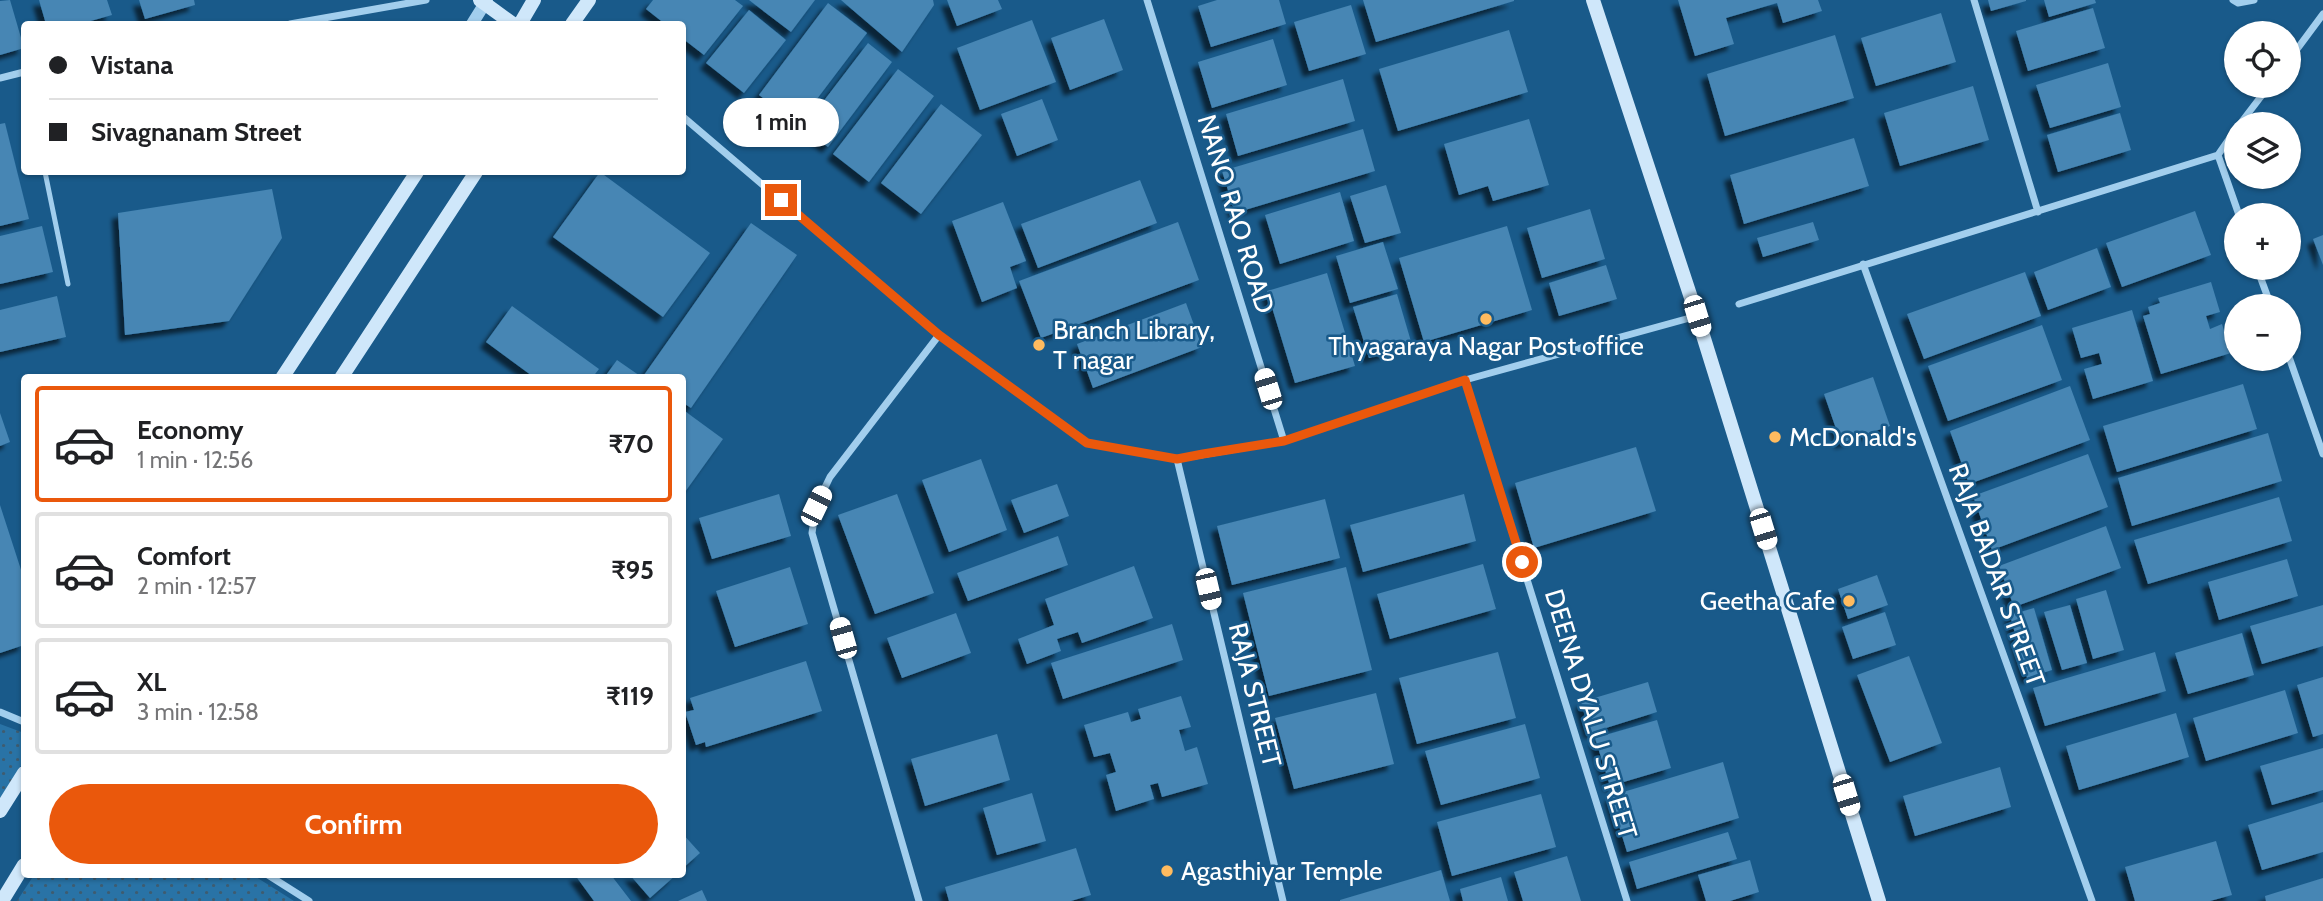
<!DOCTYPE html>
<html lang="en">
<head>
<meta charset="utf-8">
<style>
	body { margin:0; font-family:Cabin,sans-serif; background:#f2f2f2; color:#202124; height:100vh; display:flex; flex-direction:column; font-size:26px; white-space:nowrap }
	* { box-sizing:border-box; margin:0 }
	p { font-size:23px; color:#757577 }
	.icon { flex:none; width:38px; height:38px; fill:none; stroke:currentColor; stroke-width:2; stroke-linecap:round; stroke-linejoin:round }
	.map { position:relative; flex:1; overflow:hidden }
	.side { position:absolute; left:21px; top:374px; width:665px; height:504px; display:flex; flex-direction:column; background:#fff; border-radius:7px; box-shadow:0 2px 5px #0004 }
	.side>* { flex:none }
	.guide { position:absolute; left:21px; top:21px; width:665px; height:154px; border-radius:7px; box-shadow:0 2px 5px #0004; display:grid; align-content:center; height:154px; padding:0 28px; background:#fff }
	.controls { position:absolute; left:2224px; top:21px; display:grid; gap:14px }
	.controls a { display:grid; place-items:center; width:77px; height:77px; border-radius:50%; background:#fff; box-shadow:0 2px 5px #0004; font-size:35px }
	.end { position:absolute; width:32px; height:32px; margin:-16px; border:9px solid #ea580c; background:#fff; box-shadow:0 0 0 4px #fff }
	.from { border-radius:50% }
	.bubble { position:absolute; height:49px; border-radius:24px; background:#fff; box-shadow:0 2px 5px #0004; font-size:23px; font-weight:700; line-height:49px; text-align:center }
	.car { position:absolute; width:21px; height:42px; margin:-21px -10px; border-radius:9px; box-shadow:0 0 5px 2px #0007; background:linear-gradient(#fff 24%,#345 0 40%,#fff 0 76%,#345 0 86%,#fff 0) }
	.guide b { display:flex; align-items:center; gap:24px; height:66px; font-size:26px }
	.guide b+b { border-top:2px solid #e0e0e0 }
	.guide i { width:18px; height:18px; background:#202124 }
	ul { padding:12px 0 0; list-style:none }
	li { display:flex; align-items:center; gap:21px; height:116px; margin:0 14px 10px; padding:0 14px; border:4px solid #e0e0e0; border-radius:7px }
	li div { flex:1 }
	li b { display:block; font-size:26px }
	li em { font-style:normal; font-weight:700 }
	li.active { border-color:#ea580c }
	li>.icon { width:63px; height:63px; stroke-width:1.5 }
	.primary-button { display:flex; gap:14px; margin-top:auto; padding:14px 28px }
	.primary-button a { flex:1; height:80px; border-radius:42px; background:#ea580c; color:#fff; font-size:28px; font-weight:700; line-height:80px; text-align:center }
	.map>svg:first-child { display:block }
	.park { fill:url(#park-dots) }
	.building { fill:#4686b4; filter:url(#shadow) }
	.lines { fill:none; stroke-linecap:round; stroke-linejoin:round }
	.service { stroke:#a2ceed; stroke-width:5 }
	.minor { stroke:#a2ceed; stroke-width:7 }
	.tertiary { stroke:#a2ceed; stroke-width:12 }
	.secondary { stroke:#cfe7fa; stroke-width:14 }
	.route { stroke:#ea580c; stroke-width:9 }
	.poi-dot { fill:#ffbb5f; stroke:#195a8a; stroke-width:2.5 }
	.labels { text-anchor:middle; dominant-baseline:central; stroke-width:5; stroke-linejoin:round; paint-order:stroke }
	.street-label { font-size:26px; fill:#fff; stroke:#195a8a }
	.poi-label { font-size:26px; fill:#fff; stroke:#195a8a; text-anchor:start }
</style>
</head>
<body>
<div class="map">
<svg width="2323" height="901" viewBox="0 0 2323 901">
	<defs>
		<pattern id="park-dots" width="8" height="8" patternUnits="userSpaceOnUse" patternTransform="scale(1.75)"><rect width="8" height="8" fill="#2973a6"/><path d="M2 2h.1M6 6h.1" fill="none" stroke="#3e5c70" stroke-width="1.8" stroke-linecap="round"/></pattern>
		<filter id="shadow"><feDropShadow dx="-6" dy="6" stdDeviation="2" flood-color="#0009"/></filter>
	</defs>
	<rect width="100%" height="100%" fill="#195a8a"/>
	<path class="park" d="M0 724 24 733V761L0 800Z
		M34 875H253L294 901H17Z"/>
	<path class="building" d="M10 0 24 48 0 55V1Z
		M39 0H107L112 15 80 24H46Z
		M139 0H194L195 5 145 19Z
		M653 0H735L743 6 704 55 682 38V24H665L646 9Z
		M749 0H815L791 32Z
		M841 0H933L934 5 902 52Z
		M947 0H998L1002 9 957 26Z
		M1217 0H1279L1286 24 1211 47 1198 6Z
		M1363 0H1514V1L1376 42Z
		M1678 0H1818L1822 11 1783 23 1777 3 1726 18 1734 44 1695 56Z
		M1988 0H2026V1L1991 11Z
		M2044 0H2095L2096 3 2049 17Z
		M828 3 867 33 798 124 759 95Z
		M1351 5 1366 54 1309 71 1294 22Z
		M2093 8 2105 48 2028 71 2016 31Z
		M749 10 786 40 744 93 706 63Z
		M1941 13 1956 62 1876 86 1861 38Z
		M1104 19 1123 70 1070 90 1051 38Z
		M1032 20 1056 82 980 110 957 48Z
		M1509 30 1528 92 1398 131 1379 69Z
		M1835 35 1854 98 1725 136 1707 74Z
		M1273 39 1287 85 1212 108 1198 62Z
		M868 43 892 62 828 147 803 128Z
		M2108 63 2121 107 2050 128 2036 85Z
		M898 69 934 96 869 182 833 154Z
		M1343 79 1355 121 1238 156 1226 114Z
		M1973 86 1989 140 1900 166 1884 113Z
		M1042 99 1058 140 1017 156 1001 114Z
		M941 104 982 135 921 214 881 183Z
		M2120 113 2131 150 2058 172 2047 135Z
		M1529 119 1549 185 1493 201 1488 186 1459 195 1444 144Z
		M5 123 29 219 0 226V124Z
		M1363 129 1375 171 1235 213 1222 171Z
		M1854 138 1869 186 1744 224 1730 175Z
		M600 172 710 253 663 317 553 237Z
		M1140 180 1157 223 1038 268 1021 224Z
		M1386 185 1401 233 1365 243 1350 196Z
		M272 189 282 238 229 321 125 335 118 213Z
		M1340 192 1354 241 1280 264 1265 215Z
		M1003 202 1026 261 1010 267 1017 288 982 302 952 221Z
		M1590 209 1605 259 1542 278 1527 228Z
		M2195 211 2211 255 2122 287 2106 243Z
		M1178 222 1199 280 1041 338 1019 281Z
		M1813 222 1819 240 1763 257 1757 238Z
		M751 223 797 255 691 408 682 402V378H648L644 375Z
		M42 226 53 272 0 284V236Z
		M1507 226 1532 310 1424 342 1399 258Z
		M2323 235V265L2313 239Z
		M1383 242 1398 289 1350 303 1336 256Z
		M2097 248 2111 287 2048 310 2034 272Z
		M1606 265 1617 299 1559 316 1549 283Z
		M2025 272 2041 316 1924 359 1907 314Z
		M1327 273 1355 366 1295 383 1267 291Z
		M2211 282 2220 312 2206 316 2210 329 2222 324 2231 353 2161 374 2143 316 2150 314 2148 307 2160 303 2158 298Z
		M1397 294 1412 345 1369 358 1353 307Z
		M57 296 66 337 0 352V310Z
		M1186 303 1202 347 1093 388 1077 344Z
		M512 306 599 369 592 378H535L486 342Z
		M2132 310 2153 381 2093 399 2084 369 2102 364 2099 353 2081 358 2072 328Z
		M2042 325 2062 380 1948 421 1928 366Z
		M617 360 643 378H604Z
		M1873 377 1890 426 1841 443 1824 394Z
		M2243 384 2257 429 2117 472 2103 426Z
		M2070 386 2090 440 1969 484 1950 431Z
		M682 409 723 439 685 492 682 490Z
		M0 413 10 442 0 446Z
		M2268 433 2282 481 2132 526 2118 478Z
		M1636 447 1656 511 1534 548 1515 483Z
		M2088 454 2108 507 1992 550 1973 496Z
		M981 459 1007 530 949 552 922 480Z
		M1057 484 1069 516 1024 533 1011 500Z
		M779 494 791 536 712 559 699 518Z
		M897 494 934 593 875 614 838 515Z
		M1464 494 1476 541 1363 572 1350 525Z
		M2279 497 2292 541 2148 584 2134 540Z
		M1325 499 1340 558 1232 585 1217 526Z
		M0 505 24 579V645L0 653Z
		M2106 526 2121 568 2014 607 1999 566Z
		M1058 536 1068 565 968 601 957 573Z
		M2287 559 2298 596 2219 620 2208 582Z
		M1483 564 1496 609 1390 639 1377 594Z
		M1134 566 1153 618 1082 643 1078 632 1057 639 1061 651 1027 664 1018 639 1054 625 1045 599Z
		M790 567 808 624 735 647 716 591Z
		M1346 567 1372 670 1269 696 1243 593Z
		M1877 575 1888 605 1848 619 1838 589Z
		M2106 590 2124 650 2093 659 2076 599Z
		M2070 605 2087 663 2062 670 2044 612Z
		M2323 605V646L2262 664 2250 626Z
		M2034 608 2052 670 2027 678 2010 615Z
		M1885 612 1896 645 1853 659 1842 627Z
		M956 613 971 653 902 678 887 638Z
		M1172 624 1183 660 1063 699 1051 663Z
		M2242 633 2254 675 2188 694 2175 653Z
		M1498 652 1516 718 1417 744 1399 678Z
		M2155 652 2166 691 2045 726 2033 688Z
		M1909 656 1942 743 1890 762 1857 675Z
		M806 661 822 711 706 747 705 742 696 745 685 712 694 710 690 698Z
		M2323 677V734L2313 737 2297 685Z
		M1648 682 1657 712 1590 733 1581 702Z
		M2285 690 2298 733 2206 761 2193 718Z
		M1376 693 1394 764 1294 789 1275 718Z
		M1181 696 1191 727 1179 730 1185 751 1197 747 1208 784 1162 797 1158 783 1150 785 1154 799 1116 811 1106 775 1116 772 1110 753 1094 757 1084 725 1128 712 1131 722 1141 719 1138 709Z
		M2176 713 2189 757 2079 790 2066 746Z
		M1657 720 1671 768 1610 786 1595 738Z
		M1525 724 1540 778 1441 805 1425 751Z
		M997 734 1010 780 925 806 911 759Z
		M2323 748V790L2272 805 2260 766Z
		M1723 762 1739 818 1627 852 1610 796Z
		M2000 767 2011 807 1915 836 1903 796Z
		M1032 793 1046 841 997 855 983 808Z
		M1541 794 1556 847 1452 876 1437 822Z
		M2323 802V852L2262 870 2248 825Z
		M1728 832 1737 859 1637 889 1629 862Z
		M682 833 700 853 682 869Z
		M2216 841 2232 895 2210 901H2135L2125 867Z
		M1076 848 1091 895 1071 901H949L945 887Z
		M1567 856 1581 901H1523L1514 872Z
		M1750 860 1759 892 1730 901H1706L1698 875Z
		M1441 870 1450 901H1340V900Z
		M575 875H611L631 901H594Z
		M630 875H676L650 898Z
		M1501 877 1508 901H1463L1460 889Z
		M2323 878V901H2266L2265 896Z
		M702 890 707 901H678Z"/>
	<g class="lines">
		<path class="service" d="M45 172 68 284"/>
		<path class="minor" d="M1147 0 1284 441
			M1974 0 2038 212
			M2233 0 2238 3 2254 0
			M290 24 426 0
			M2289 60 2323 14
			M0 78 24 72
			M682 116 939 335 1087 443 1177 459 1284 441 1465 380 1697 316
			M2240 124 2269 86
			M2218 155 2239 215
			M1863 264 2092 901
			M2257 268 2271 306
			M1739 304 2218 155 2236 129
			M2289 357 2323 454
			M1465 380 1627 901
			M1177 459 1283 901
			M0 712 24 722
			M268 875 309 901
			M919 901 812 533 816 506 830 477 939 335"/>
		<path class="tertiary" d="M472 24 487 0"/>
		<path class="secondary" d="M480 0 513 24
			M1593 0 1697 316 1879 901
			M520 24 534 0
			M572 24 589 0
			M282 378 417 172
			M341 378 476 172
			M0 811 24 773
			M2 901 24 865"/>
	</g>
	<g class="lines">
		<path class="route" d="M781 200 939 335 1087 443 1177 459 1203 454 1284 441 1465 380 1522 562"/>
	</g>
	<g class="poi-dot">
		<circle cx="1486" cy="319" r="7"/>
		<circle cx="1039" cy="345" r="7"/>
		<circle cx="1775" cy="437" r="7"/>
		<circle cx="1849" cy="601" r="7"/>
		<circle cx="1167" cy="871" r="7"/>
	</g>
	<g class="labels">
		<g class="street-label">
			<text transform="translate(1236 214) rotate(73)">NANO RAO ROAD</text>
			<text transform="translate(1997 575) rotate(70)">RAJA BADAR STREET</text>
			<text transform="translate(1255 695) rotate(76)">RAJA STREET</text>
			<text transform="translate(1591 714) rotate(73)">DEENA DYALU STREET</text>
		</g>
		<g class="poi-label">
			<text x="1053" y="330">Branch Library,<tspan x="1053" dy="30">T nagar</tspan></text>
			<text x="1486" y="346" text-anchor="middle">Thyagaraya Nagar Post office</text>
			<text x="1789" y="437">McDonald's</text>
			<text x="1835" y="601" text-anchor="end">Geetha Cafe</text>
			<text x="1181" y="871">Agasthiyar Temple</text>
		</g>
	</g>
</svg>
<div class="controls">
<a><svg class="icon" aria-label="locate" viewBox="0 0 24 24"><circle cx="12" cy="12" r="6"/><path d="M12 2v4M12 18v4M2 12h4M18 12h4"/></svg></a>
<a><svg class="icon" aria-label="layers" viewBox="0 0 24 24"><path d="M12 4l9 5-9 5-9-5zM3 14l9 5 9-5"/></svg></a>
<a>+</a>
<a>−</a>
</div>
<i class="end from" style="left:1522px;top:562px"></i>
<i class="end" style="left:781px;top:200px"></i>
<div class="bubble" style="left:723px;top:98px;width:116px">1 min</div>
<i class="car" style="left:1697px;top:316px;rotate:163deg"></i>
<i class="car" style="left:1268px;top:389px;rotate:343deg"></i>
<i class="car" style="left:816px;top:506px;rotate:26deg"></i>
<i class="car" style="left:1763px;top:529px;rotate:163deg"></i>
<i class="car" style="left:1208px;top:589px;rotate:167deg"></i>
<i class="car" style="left:843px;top:638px;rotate:344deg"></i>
<i class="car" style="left:1846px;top:795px;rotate:163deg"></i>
<div class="guide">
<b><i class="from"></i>Vistana</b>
<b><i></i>Sivagnanam Street</b>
</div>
<section class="side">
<ul>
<li class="active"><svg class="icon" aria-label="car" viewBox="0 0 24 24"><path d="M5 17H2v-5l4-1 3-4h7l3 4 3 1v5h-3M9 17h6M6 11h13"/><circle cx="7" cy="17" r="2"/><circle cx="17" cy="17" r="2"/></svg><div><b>Economy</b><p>1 min · 12:56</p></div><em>₹70</em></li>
<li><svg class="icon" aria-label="car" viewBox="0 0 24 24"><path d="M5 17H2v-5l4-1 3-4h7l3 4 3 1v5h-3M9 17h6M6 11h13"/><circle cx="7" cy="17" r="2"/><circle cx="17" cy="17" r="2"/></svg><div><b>Comfort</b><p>2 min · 12:57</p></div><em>₹95</em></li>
<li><svg class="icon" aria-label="car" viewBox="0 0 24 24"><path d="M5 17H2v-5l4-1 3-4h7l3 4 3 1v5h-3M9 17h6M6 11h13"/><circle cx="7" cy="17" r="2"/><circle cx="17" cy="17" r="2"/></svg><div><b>XL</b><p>3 min · 12:58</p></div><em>₹119</em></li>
</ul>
<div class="primary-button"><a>Confirm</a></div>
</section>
</div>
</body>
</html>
